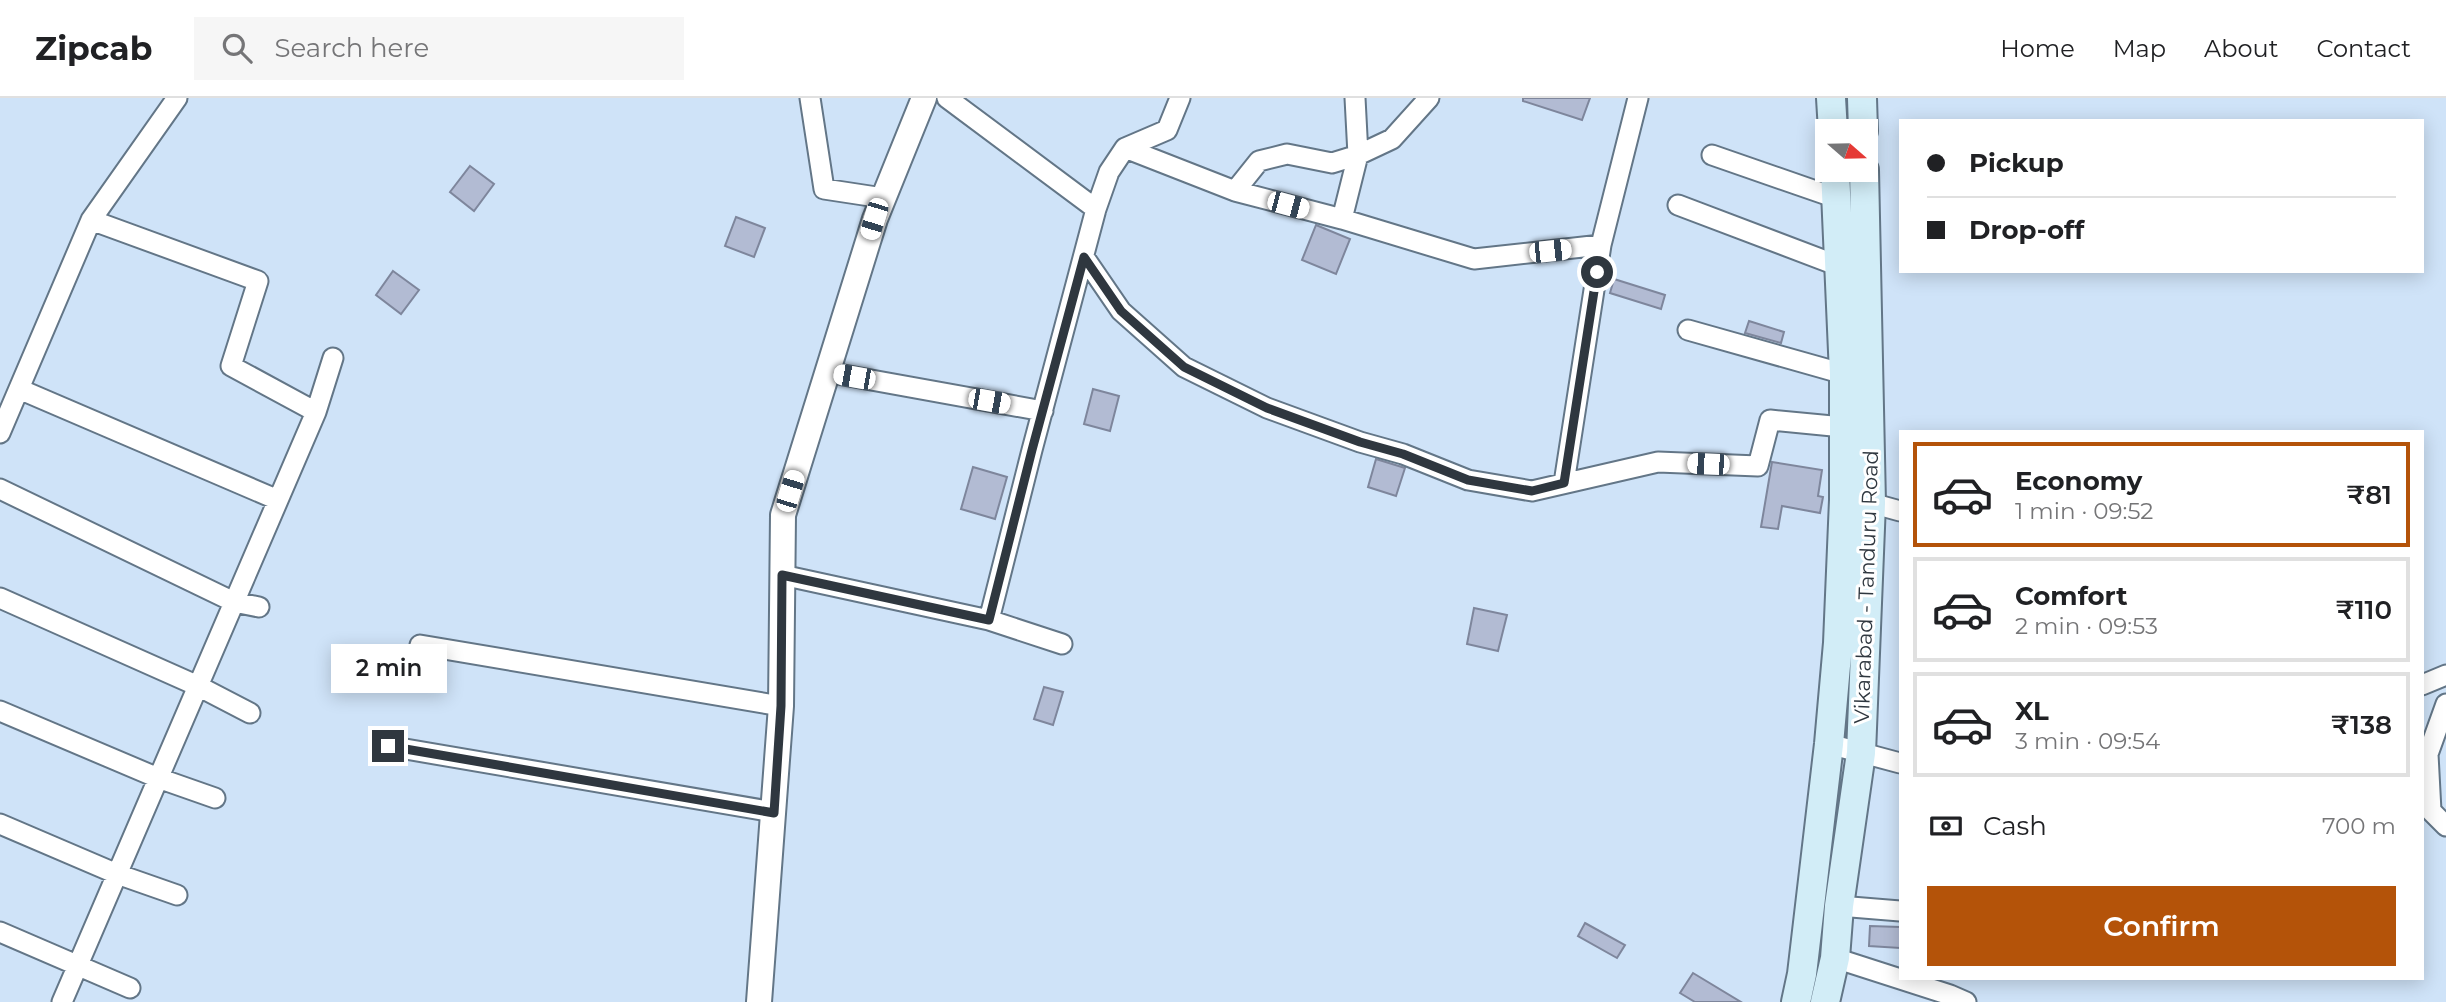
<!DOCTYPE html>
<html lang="en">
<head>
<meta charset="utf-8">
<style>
	body { margin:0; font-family:Montserrat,sans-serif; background:#f6f6f6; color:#202124; height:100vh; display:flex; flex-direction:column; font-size:26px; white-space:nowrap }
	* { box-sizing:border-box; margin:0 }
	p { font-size:23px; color:#757577 }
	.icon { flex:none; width:38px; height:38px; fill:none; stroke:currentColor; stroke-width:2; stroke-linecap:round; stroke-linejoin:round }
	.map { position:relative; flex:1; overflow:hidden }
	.drawer { position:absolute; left:1899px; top:332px; width:525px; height:550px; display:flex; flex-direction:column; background:#fff; border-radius:0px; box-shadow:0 4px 18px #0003 }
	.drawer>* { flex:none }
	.guide { position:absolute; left:1899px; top:21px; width:525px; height:154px; border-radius:0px; box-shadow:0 4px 18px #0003; display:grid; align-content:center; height:154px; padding:0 28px; background:#fff }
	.needle { width:46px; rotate:110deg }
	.buttons { position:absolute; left:1815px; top:21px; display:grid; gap:14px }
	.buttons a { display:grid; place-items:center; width:63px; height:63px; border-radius:0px; background:#fff; box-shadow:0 4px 18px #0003; font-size:35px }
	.end { position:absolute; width:32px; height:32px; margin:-16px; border:9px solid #2f373f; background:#fff; box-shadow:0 0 0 4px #fff }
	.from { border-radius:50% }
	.bubble { position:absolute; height:49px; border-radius:0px; background:#fff; box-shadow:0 4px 18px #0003; font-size:23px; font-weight:600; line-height:49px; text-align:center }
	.car { position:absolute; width:21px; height:42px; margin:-21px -10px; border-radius:9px; box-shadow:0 0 5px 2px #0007; background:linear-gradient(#fff 24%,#345 0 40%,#fff 0 76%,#345 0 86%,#fff 0) }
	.guide b { display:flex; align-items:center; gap:24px; height:66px; font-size:26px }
	.guide b+b { border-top:2px solid #e0e0e0 }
	.guide i { width:18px; height:18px; background:#202124 }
	ul { padding:12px 0 0; list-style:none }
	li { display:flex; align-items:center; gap:21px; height:105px; margin:0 14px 10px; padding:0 14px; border:4px solid #e0e0e0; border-radius:0px }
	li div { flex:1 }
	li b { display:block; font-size:26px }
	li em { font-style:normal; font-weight:600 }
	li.selected { border-color:#b45309 }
	li>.icon { width:63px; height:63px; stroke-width:1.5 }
	.pay { display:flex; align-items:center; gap:18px; height:77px; padding:0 28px; font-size:26px }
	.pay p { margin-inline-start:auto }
	.cta { display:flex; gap:14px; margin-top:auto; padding:14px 28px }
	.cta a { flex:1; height:80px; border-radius:0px; background:#b45309; color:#fff; font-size:28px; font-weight:600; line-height:80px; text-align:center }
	header { display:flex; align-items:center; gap:42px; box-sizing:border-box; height:98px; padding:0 35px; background:#fff; border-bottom:2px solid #e0e0e0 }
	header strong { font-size:33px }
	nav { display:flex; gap:38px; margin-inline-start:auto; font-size:24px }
	.search { width:490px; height:63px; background:#f6f6f6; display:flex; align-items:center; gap:18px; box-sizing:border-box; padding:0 24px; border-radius:0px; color:#757577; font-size:26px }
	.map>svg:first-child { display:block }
	.building { fill:#b2bbd3; stroke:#7e869c; stroke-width:2 }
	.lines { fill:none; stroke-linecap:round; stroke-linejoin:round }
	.minor-casing { stroke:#637687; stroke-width:23 }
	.tertiary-casing { stroke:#637687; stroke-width:28 }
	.secondary-casing { stroke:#637687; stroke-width:32 }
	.minor { stroke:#fff; stroke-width:19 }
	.tertiary { stroke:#fff; stroke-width:24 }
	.secondary { stroke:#d2edf7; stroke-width:28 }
	.route { stroke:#2f373f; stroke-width:9 }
	.labels { text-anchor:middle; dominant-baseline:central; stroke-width:6; stroke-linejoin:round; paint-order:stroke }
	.street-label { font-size:21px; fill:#2f373f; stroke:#fff }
</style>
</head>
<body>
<header>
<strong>Zipcab</strong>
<div class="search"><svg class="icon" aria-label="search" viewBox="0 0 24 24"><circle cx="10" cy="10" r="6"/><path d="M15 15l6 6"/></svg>Search here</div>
<nav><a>Home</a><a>Map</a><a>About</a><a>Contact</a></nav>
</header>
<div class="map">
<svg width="2446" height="904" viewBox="0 0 2446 904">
	<rect width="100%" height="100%" fill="#cfe3f8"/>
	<path class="building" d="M1523 0H1590L1582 22 1523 3Z
		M470 68 494 86 474 113 450 94Z
		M736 119 765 130 754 159 725 148Z
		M1316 127 1350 141 1336 176 1302 162Z
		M393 173 419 192 401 216 376 197Z
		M1614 181 1665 197 1661 211 1610 195Z
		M1749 223 1784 234 1781 245 1745 235Z
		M1093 291 1119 298 1110 333 1084 326Z
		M1376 361 1405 370 1396 398 1368 389Z
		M1772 364 1822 372 1818 398 1823 399 1820 415 1782 408 1778 431 1761 429Z
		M973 369 1007 379 995 421 961 411Z
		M1474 510 1507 517 1498 553 1467 546Z
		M1044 589 1063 594 1053 627 1034 621Z
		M1585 825 1625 847 1617 860 1578 838Z
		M1870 828 1900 829V850L1869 848Z
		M1693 875 1741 904H1695L1680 895Z"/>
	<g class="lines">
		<g class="minor-casing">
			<path id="minor" d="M810 0 824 91 883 100
				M947 0 1096 111
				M1125 50 1235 93 1342 121 1474 161 1601 147 1564 385
				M1712 57 1836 100
				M1235 93 1259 63 1287 56 1332 65 1358 57 1392 41 1429 0
				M1678 107 1839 168
				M1342 121 1358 57 1355 0
				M1601 147 1638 0
				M1084 159 1121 213 1184 269 1267 310 1360 344 1403 356 1468 382 1532 393 1658 364 1758 368 1770 322 1843 329
				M1688 232 1844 276
				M827 274 1043 313
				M19 291 278 402
				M316 314 333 260
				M0 335 91 122 177 0
				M0 391 234 504 259 509
				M1871 405 1900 413
				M782 477 989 522
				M0 500 198 588 250 615
				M1062 546 989 522 1032 352 1096 111 1109 74 1125 50 1167 32 1180 0
				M420 547 781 608
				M2422 587 2446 577
				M2446 606 2428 656 2431 713 2446 728
				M0 613 158 680 215 700
				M1829 646 1900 665
				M388 648 774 714
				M0 726 117 776 177 797
				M1839 808 1900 813
				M0 834 130 890
				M1835 860 1950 897 1966 904
				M62 904 316 314 231 268 258 183 91 122"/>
		</g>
		<g class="tertiary-casing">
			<path id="tertiary" d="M759 904 781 608 783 417 875 121 924 0"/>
		</g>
		<g class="secondary-casing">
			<path id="secondary" d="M1831 0 1833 33
				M1862 0 1863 33
				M1796 904 1802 876 1829 646 1838 545 1844 402V276L1835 72
				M1825 904 1835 860 1839 808 1861 655 1871 405 1864 72"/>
		</g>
		<use href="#minor" class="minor"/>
		<use href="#tertiary" class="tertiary"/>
		<use href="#secondary" class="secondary"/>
	</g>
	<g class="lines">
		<path class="route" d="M388 648 774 715 781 608 782 477 989 522 1032 352 1084 159 1121 213 1184 269 1267 310 1360 344 1403 356 1468 382 1532 393 1564 385 1597 174"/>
	</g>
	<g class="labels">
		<g class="street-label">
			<text transform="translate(1866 489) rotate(-88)">Vikarabad - Tanduru Road</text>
		</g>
	</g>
</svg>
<div class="buttons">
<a><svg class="needle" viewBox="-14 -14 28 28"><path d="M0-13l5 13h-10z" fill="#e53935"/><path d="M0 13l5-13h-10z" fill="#757577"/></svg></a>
</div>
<i class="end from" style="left:1597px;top:174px"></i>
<i class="end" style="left:388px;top:648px"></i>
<div class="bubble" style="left:331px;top:546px;width:116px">2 min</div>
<i class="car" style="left:1288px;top:107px;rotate:105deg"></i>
<i class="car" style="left:874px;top:121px;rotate:197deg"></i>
<i class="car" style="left:1550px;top:153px;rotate:84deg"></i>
<i class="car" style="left:854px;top:279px;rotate:280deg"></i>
<i class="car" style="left:989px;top:303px;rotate:100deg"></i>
<i class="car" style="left:1708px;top:366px;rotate:272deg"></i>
<i class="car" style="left:790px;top:393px;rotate:17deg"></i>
<div class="guide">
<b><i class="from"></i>Pickup</b>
<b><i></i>Drop-off</b>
</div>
<section class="drawer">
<ul>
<li class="selected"><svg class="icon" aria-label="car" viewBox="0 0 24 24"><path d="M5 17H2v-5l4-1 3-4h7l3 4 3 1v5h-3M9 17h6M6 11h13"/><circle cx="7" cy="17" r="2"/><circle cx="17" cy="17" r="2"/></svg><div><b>Economy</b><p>1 min · 09:52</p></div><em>₹81</em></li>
<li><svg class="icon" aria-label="car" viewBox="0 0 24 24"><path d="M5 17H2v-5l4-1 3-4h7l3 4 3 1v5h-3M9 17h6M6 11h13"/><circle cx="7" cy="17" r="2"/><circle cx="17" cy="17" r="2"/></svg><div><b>Comfort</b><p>2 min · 09:53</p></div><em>₹110</em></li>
<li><svg class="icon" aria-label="car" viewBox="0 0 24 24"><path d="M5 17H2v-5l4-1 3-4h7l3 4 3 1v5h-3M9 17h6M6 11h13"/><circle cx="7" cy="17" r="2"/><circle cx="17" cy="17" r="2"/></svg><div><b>XL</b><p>3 min · 09:54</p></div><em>₹138</em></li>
</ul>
<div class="pay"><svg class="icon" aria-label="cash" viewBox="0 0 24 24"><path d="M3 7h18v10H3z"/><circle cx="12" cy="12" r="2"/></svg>Cash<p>700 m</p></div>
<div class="cta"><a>Confirm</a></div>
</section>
</div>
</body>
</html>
